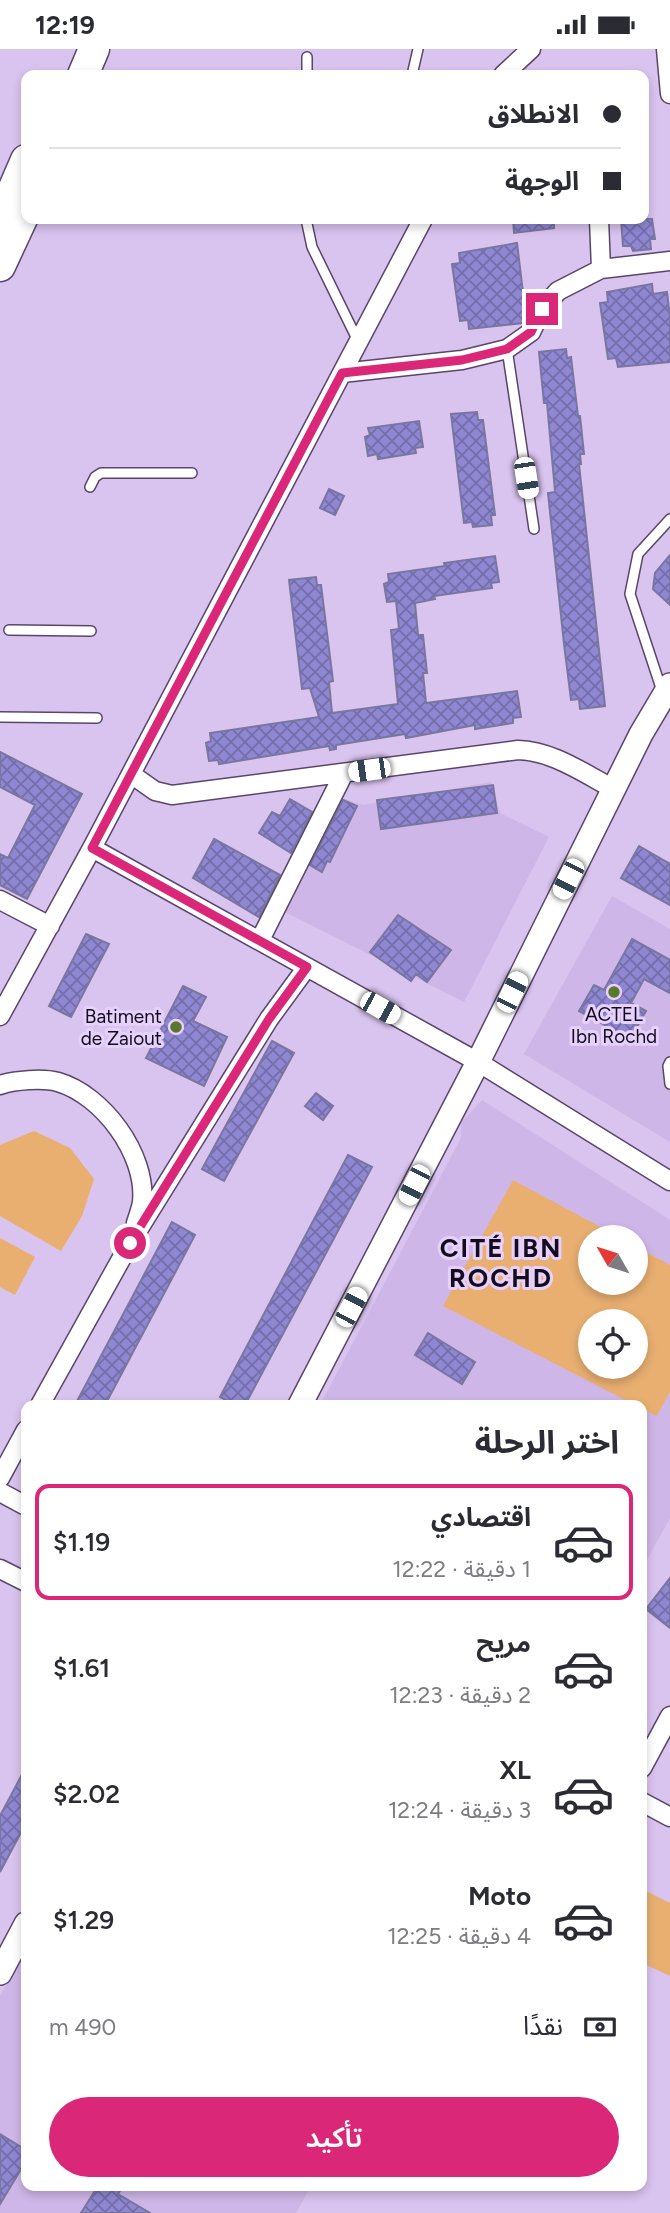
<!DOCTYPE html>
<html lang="ar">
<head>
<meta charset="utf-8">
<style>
	body { margin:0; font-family:Figtree,"Noto Sans Arabic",sans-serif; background:#f2f2f3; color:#2b2b33; direction:rtl; height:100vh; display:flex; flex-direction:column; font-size:26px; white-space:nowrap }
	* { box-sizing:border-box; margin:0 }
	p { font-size:23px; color:#7c7c81 }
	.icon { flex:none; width:38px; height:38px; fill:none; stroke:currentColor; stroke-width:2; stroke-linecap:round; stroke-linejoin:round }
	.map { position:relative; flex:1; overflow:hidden; direction:ltr }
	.side { position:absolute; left:21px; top:1351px; width:626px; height:791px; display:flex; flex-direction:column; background:#fff; border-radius:14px; box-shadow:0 4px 10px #0003; direction:rtl }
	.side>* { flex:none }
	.banner { position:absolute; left:21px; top:21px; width:628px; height:154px; border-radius:14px; box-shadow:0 4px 10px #0003; direction:rtl; display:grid; align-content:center; height:154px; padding:0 28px; background:#fff }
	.needle { width:46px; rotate:309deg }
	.fabs { position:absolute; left:578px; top:1176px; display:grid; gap:14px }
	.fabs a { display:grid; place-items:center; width:70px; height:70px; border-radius:50%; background:#fff; box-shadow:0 4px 10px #0003; font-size:35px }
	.end { position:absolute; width:32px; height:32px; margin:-16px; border:9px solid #db2777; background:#fff; box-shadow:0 0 0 4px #fff }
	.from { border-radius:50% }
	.car { position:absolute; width:21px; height:42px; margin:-21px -10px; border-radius:9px; box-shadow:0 0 5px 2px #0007; background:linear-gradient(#fff 24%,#345 0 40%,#fff 0 76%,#345 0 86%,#fff 0) }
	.banner b { display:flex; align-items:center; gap:24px; height:66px; font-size:26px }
	.banner b+b { border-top:2px solid #e1e1e2 }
	.banner i { width:18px; height:18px; background:#2b2b33 }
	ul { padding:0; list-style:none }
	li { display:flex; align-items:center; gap:21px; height:116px; margin:0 14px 10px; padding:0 14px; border:4px solid transparent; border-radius:14px }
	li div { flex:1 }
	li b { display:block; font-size:26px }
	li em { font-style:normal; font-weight:600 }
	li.on { border-color:#db2777 }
	li>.icon { width:63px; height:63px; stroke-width:1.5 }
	h2 { padding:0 28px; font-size:32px; line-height:84px }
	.pay { display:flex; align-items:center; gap:18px; height:77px; padding:0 28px; font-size:26px }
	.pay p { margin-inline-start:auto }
	.button { display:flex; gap:14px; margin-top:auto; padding:14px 28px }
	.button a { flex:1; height:80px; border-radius:42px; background:#db2777; color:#fff; font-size:28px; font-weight:600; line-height:80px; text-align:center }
	.status { display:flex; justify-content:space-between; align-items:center; height:49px; padding:0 35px; background:#fff; direction:ltr }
	.status svg { height:19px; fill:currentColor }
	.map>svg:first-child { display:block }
	.built { fill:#cfb6e8; fill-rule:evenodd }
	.green { fill:#e8af71; fill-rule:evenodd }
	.building { fill:url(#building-cross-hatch); stroke:#7976a0; stroke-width:2 }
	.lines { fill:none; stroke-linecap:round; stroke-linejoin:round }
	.service-casing { stroke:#59466a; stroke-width:12 }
	.minor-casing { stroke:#59466a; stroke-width:21 }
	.tertiary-casing { stroke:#59466a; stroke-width:26 }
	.trunk-casing { stroke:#59466a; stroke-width:33 }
	.service { stroke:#fff; stroke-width:9 }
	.minor { stroke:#fff; stroke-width:18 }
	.tertiary { stroke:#fff; stroke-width:23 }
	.trunk { stroke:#fff; stroke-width:30 }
	.route { stroke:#db2777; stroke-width:9 }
	.poi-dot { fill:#5a772c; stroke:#e6d0fc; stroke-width:2.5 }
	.labels { text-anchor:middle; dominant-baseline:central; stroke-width:6; stroke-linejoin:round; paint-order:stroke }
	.poi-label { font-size:19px; fill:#140c1b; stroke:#e6d0fc }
	.district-label { font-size:26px; font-weight:bold; letter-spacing:2px; fill:#140c1b; stroke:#e6d0fc }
</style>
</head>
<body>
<div class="status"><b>12:19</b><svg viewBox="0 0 49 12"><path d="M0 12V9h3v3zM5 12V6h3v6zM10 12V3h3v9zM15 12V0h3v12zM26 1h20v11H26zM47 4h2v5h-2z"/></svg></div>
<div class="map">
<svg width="670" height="2164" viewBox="0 0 670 2164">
	<defs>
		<pattern id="building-cross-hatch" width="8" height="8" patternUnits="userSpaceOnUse" patternTransform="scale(1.75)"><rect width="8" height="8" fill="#8f87d2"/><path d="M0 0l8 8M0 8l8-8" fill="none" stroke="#746daa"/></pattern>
	</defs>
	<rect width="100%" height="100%" fill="#d9c3ef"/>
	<path class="built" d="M491 733 500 764 549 788 464 953 285 863 342 749 363 756Z
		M612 847 670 880V1093L524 1005Z
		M482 1051 670 1171V1469L642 1520V1356H320L461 1089V1074ZM590 1188H635V1234H590ZM590 1272H635V1318H590Z
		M26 1898V2137H311L296 2164H0V1947Z"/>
	<path class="green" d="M34 1082 70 1099 94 1130 82 1167 61 1202 0 1167V1096Z
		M513 1131 619 1188H590V1234H635V1197L670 1216V1343L657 1367 642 1360V1356H635L443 1257ZM590 1272H635V1318H590Z
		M0 1189 35 1208 15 1246 0 1238Z
		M642 1840 670 1854V1927L642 1914Z"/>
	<path class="building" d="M513 170H554V179L514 184Z
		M621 170H652L655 190H650L651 200 633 202 631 197H623Z
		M517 194 526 268 523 274 469 280 468 271 460 272 452 215 460 214 459 204Z
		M652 235 653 245 667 243 670 268V313L618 318 616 309 608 310 600 254 608 253 607 243Z
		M566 300 567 309 571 308 578 367H580L584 405H580L581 415H579L605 657 580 660 579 650 571 651 564 595 548 444 555 443 554 431 547 354H544L539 303Z
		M477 363 478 371H483L495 466H491L492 476 473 478 472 473 464 474 451 365Z
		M419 372 423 398 415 399 416 404 378 410 377 405 368 407 365 388 370 386 368 379Z
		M329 440 344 447 335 466 320 459Z
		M670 506V556L653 540 655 524Z
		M495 507 499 533 491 534 492 539 434 547 435 550 415 554 418 586H423L427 624H423L426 654 517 642 521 668 513 669V674L475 680V676L406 689 405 685 336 696V700L330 701 329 697 219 715 218 711 209 712 206 694 211 692 210 684 319 668 310 639 302 640 289 531 316 528 317 536H321L333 632 329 633 332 664 398 655 391 581 399 580 396 552 387 553 384 535 389 533 388 525 445 517 444 514Z
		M0 703 82 745 27 850 0 836V805L8 809 35 756 0 738Z
		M493 736 497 764 381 780 377 751Z
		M290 750 312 763 291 804 259 784 272 763 280 767Z
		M343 751 357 757 330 813 327 812 322 823 310 816Z
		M214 790 280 826 259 868 193 829Z
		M639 797 670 815V856L621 829Z
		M398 866 451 901 427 933 416 925 411 932 370 903Z
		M86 885 109 895 71 968 49 957Z
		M632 890 670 911V944L644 930 631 954 646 962 630 990 579 962 594 936 604 941Z
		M183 937 206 948 193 972 227 988 204 1037 146 1009Z
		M272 992 294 1004 224 1132 202 1120Z
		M316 1044 333 1057 323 1071 305 1057Z
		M348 1106 372 1118 245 1356H236L220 1348Z
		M172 1173 195 1186 105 1356H75Z
		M428 1284 475 1313 462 1335 415 1306Z
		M670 1529V1579L646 1560Z
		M26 1718V1774L0 1823V1767Z
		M0 2085 26 2101V2112L0 2155Z
		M98 2137H123L118 2145 150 2164H81Z"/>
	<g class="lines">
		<g class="service-casing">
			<path id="service" d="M307 26V8
				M412 26 418 0
				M306 170 312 198 358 292
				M507 300 534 480
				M90 438 95 428 101 424H192
				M9 581 91 582
				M662 642 630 545 638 505 670 470
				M0 668 97 669
				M670 1013 668 1017 670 1035"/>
		</g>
		<g class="minor-casing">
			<path id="minor" d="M666 0 670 45
				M503 26 531 0
				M599 170 601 220
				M342 324 462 311 507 300 531 283 542 260 558 242 601 220 670 212
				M131 725 155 742 172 746 518 701C553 702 583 724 614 740
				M92 799 478 1013 670 1132
				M0 851 50 877
				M260 891 344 724
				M0 967 92 799 423 170
				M0 1036C15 1031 43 1029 58 1033 103 1046 147 1106 142 1153 141 1160 138 1167 136 1174
				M40 1356 130 1194 269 970 307 918
				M0 1429 26 1381
				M0 1443 26 1457
				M0 1520 26 1533
				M642 1719 670 1667
				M642 1753 670 1768"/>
		</g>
		<g class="tertiary-casing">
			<path id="tertiary" d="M300 1356 478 1013 641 685 670 636
				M0 1924 26 1875"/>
		</g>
		<g class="trunk-casing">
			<path id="trunk" d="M83 26 94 0
				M0 171 26 111
				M0 217 26 161"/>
		</g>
		<use href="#service" class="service"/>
		<use href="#minor" class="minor"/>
		<use href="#tertiary" class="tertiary"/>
		<use href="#trunk" class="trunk"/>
	</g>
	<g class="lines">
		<path class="route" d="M130 1194 269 970 307 918 92 799 342 324 462 311 507 300 531 283 542 260"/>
	</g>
	<g class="poi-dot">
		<circle cx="614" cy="943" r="7"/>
		<circle cx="176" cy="978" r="7"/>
	</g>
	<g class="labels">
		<g class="poi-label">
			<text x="614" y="965">ACTEL<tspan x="614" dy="22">Ibn Rochd</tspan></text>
			<text x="162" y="967" text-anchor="end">Batiment<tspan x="162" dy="22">de Zaiout</tspan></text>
		</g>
		<g class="district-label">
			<text x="501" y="1199">CITÉ IBN<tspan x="501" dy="30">ROCHD</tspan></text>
		</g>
	</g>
</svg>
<div class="fabs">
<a><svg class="needle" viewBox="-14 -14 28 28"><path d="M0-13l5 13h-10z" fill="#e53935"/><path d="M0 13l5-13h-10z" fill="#7c7c81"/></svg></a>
<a><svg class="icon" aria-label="locate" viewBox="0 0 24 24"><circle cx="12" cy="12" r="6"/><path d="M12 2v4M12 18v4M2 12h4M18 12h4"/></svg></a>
</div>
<i class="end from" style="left:130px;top:1194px"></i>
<i class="end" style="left:542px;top:260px"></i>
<i class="car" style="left:526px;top:429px;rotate:171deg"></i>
<i class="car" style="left:369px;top:721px;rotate:262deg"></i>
<i class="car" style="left:568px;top:830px;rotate:207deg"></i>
<i class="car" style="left:512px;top:943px;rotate:26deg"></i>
<i class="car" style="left:380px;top:959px;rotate:119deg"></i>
<i class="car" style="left:414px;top:1136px;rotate:207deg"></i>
<i class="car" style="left:351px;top:1258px;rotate:28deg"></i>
<div class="banner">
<b><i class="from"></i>الانطلاق</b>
<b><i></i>الوجهة</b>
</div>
<section class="side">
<h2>اختر الرحلة</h2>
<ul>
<li class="on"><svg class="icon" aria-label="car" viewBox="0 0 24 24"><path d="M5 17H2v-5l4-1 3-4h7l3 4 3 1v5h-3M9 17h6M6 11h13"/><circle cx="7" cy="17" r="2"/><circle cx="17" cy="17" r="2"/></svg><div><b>اقتصادي</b><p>1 دقيقة · 12:22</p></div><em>$1.19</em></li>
<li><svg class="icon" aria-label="car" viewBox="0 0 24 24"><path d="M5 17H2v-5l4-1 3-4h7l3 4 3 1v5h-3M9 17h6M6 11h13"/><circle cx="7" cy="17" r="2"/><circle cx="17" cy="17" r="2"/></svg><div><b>مريح</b><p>2 دقيقة · 12:23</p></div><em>$1.61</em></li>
<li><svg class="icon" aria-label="car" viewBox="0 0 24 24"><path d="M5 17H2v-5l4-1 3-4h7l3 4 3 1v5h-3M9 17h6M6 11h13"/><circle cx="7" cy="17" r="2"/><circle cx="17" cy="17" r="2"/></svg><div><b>XL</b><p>3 دقيقة · 12:24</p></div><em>$2.02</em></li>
<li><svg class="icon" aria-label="car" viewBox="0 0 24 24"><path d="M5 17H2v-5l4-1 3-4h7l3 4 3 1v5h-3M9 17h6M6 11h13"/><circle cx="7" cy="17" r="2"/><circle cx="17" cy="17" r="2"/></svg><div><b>Moto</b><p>4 دقيقة · 12:25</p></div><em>$1.29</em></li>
</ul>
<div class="pay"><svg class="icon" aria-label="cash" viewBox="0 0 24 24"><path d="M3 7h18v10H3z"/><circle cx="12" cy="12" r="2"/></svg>نقدًا<p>490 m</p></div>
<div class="button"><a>تأكيد</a></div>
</section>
</div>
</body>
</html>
